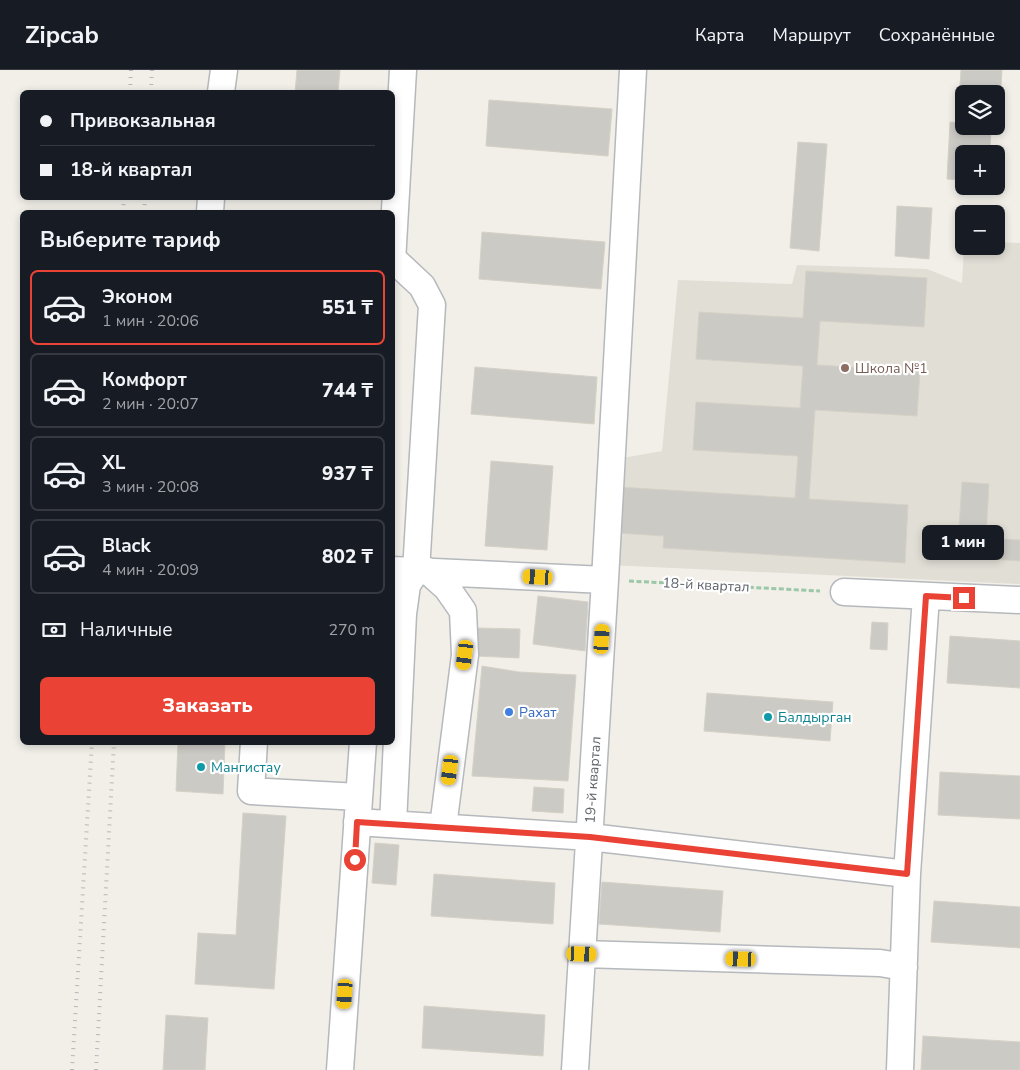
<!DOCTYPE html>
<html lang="ru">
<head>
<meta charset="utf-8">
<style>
	body { margin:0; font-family:"Nunito Sans",sans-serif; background:#242831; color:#f1f3f6; height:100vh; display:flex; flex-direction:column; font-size:19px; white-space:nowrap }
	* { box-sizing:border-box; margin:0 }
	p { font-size:16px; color:#9ea1a6 }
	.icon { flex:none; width:28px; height:28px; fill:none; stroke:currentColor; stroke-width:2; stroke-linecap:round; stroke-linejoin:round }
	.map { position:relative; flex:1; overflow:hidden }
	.sheet { position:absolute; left:20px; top:140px; width:375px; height:535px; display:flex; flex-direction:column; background:#171b24; border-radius:8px; box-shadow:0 2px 8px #0003 }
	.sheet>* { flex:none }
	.guide { position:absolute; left:20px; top:20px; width:375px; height:110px; border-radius:8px; box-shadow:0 2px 8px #0003; display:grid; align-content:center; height:110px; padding:0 20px; background:#171b24 }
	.tools { position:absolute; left:955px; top:15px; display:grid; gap:10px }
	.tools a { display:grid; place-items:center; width:50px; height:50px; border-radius:8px; background:#171b24; box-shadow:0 2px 8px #0003; font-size:25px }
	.end { position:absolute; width:22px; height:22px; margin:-11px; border:6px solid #ea4335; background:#fff; box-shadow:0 0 0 2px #fff }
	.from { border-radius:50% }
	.bubble { position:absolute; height:35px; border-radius:8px; background:#171b24; box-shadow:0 2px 8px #0003; font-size:16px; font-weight:800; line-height:35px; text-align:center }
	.car { position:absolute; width:15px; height:30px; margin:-15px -8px; border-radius:6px; box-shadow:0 0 4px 1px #0007; background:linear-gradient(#f5c518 24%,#345 0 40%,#f5c518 0 76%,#345 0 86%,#f5c518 0) }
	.guide b { display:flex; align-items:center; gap:18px; height:48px; font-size:19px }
	.guide b+b { border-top:1px solid #363941 }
	.guide i { width:12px; height:12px; background:#f1f3f6 }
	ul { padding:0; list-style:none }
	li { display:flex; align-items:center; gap:15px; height:75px; margin:0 10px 8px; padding:0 10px; border:2px solid #363941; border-radius:8px }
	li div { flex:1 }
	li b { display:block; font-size:19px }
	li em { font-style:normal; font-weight:800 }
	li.on { border-color:#ea4335 }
	li>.icon { width:45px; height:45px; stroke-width:1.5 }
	h2 { padding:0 20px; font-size:22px; line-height:60px }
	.pay { display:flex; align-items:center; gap:12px; height:55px; padding:0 20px; font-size:19px }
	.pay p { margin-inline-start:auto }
	.cta { display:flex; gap:10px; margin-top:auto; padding:10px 20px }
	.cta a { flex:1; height:58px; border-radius:8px; background:#ea4335; color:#fff; font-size:20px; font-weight:800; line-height:58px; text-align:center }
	header { display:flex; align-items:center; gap:30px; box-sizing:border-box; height:70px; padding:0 25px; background:#171b24; border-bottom:1px solid #363941 }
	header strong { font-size:24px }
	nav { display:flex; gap:28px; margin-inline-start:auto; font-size:18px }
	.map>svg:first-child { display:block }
	.education { fill:#e1ded6 }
	.building { fill:#cccac5; stroke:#d6d1c6 }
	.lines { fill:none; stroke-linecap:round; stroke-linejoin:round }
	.minor-casing { stroke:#b5b8bc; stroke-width:29 }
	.path { stroke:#9cc7a9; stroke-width:3; stroke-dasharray:5 2.5; stroke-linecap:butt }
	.minor { stroke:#fff; stroke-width:26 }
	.rail { stroke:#b6b7b8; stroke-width:4; stroke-dasharray:1 6; stroke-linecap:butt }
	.route { stroke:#ea4335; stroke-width:6 }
	.education-dot { fill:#8d6e63; stroke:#fff; stroke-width:2 }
	.shop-dot { fill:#3f7fe0; stroke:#fff; stroke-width:2 }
	.culture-dot { fill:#0f9aa8; stroke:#fff; stroke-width:2 }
	.labels { text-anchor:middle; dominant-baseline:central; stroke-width:4.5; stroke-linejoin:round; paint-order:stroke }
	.education-label { font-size:14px; fill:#785e54; stroke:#fff; text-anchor:start }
	.street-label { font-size:14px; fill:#5f6368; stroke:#fff }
	.shop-label { font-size:14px; fill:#366cbe; stroke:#fff; text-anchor:start }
	.culture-label { font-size:14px; fill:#0d838f; stroke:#fff; text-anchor:start }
</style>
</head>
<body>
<header>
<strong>Zipcab</strong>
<nav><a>Карта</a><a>Маршрут</a><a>Сохранённые</a></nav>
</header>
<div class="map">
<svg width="1020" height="1000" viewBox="0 0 1020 1000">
	<rect width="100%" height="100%" fill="#f1efe8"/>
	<path class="education" d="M996 172 1020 173V514L609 495 617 389 662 381 678 210 792 214 797 195 927 199 962 213 964 176H996Z"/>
	<path class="building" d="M297 0H340L338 22H295Z
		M961 0H1002L1000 32H996V24H964V30H959Z
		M489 30 612 39 608 86 486 76Z
		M950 52 964 53V56H991L990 84H964V110L947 109Z
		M798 72 827 74 819 181 790 178Z
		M897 136 932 138 929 189 895 186Z
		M482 162 605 172 601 219 479 209Z
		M806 201 927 208 924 257 820 251 817 295 920 301 917 346 815 340 809 429 908 435 905 493 663 478 664 466 617 463 620 417 795 428 798 386 693 380 696 332 800 338 803 296 696 289 699 242 803 248Z
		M475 297 597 307 594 354 471 344Z
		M491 391 553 396 547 480 485 476Z
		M962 412 989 414 986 468 1020 470V491L957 487Z
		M538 526 588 532 585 581 533 574Z
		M872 552 888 553 887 580 870 579Z
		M477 558 520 559 519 588 476 586Z
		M950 566 1020 571V618L947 613Z
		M482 596 519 602 576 605 568 711 472 706Z
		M707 623 833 632 830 671 704 661Z
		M178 672H225L223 724 176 721Z
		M940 702 1020 706V749L938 745Z
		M534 717 564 719 563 743 532 741Z
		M243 743 286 746 274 919 195 914 198 863 236 865Z
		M375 773 399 775 396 815 372 813Z
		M434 804 555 813 553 854 431 846Z
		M602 812 723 821 720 862 599 854Z
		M934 831 1020 837V878L931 872Z
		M424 936 545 945 543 986 422 978Z
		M166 945 208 948 205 1000H163Z
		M923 966 1020 972V1000H921Z"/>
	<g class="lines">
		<g class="minor-casing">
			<path id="minor" d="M221 22 224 0
				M210 142 211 128
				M393 189 422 216 432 235 416 501 407 515 403 544 393 754
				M392 192 403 0
				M392 500 605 510
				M428 501 447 518 463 541 465 585 443 757
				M844 522 1020 530
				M254 672 251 721 359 727
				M357 752 590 767 907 804
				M582 884 880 893 904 897
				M340 1000 363 672
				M575 1000 605 510 633 0
				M900 1000 907 804 926 526"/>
		</g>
		<path class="path" d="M629 511 820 521"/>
		<use href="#minor" class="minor"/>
		<path class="rail" d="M130 22 131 0
			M151 22 152 0
			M123 142 124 128
			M144 142 145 128
			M72 1000 92 672
			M96 1000 114 672"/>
	</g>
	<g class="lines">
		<path class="route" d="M355 790 357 752 590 767 907 804 926 526 964 528"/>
	</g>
	<circle class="education-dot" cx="845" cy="298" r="5"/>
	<circle class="shop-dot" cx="509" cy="642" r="5"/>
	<g class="culture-dot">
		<circle cx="768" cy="647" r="5"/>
		<circle cx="201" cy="697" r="5"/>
	</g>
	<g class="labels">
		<g class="education-label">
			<text x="855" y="298">Школа №1</text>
		</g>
		<g class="street-label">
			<text transform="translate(706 515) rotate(3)">18-й квартал</text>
			<text transform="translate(593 710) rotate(-86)">19-й квартал</text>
		</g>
		<g class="shop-label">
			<text x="519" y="642">Рахат</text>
		</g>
		<g class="culture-label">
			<text x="778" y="647">Балдырган</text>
			<text x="211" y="697">Мангистау</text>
		</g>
	</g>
</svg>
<div class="tools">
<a><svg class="icon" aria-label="layers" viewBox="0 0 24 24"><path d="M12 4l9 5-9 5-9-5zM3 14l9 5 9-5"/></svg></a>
<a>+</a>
<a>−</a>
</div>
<i class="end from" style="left:355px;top:790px"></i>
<i class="end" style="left:964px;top:528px"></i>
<div class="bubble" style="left:922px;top:455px;width:82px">1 мин</div>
<i class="car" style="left:538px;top:507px;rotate:273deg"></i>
<i class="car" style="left:602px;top:569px;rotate:4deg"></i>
<i class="car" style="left:465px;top:585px;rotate:187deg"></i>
<i class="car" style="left:450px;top:700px;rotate:187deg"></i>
<i class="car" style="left:582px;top:884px;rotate:92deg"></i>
<i class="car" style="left:741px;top:889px;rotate:272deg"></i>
<i class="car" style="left:345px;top:924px;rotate:184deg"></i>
<div class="guide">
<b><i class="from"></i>Привокзальная</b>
<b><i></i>18-й квартал</b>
</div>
<section class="sheet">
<h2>Выберите тариф</h2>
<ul>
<li class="on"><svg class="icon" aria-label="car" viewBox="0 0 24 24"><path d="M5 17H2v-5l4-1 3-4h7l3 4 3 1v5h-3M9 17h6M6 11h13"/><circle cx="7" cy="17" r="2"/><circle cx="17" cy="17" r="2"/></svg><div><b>Эконом</b><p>1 мин · 20:06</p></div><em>551 ₸</em></li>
<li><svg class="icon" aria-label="car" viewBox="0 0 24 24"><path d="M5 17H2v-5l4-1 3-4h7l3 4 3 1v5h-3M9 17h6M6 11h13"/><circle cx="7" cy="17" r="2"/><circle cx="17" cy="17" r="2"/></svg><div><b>Комфорт</b><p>2 мин · 20:07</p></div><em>744 ₸</em></li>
<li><svg class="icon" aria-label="car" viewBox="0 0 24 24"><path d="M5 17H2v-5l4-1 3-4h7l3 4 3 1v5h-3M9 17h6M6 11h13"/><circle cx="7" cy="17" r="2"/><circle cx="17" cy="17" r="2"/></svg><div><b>XL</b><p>3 мин · 20:08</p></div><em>937 ₸</em></li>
<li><svg class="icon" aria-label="car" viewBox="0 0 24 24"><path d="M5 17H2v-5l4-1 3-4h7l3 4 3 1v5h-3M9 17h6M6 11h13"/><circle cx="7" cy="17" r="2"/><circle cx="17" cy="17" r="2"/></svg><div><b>Black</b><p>4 мин · 20:09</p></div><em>802 ₸</em></li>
</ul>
<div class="pay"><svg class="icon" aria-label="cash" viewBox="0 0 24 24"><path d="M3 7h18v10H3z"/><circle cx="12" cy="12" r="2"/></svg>Наличные<p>270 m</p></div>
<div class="cta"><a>Заказать</a></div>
</section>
</div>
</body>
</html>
